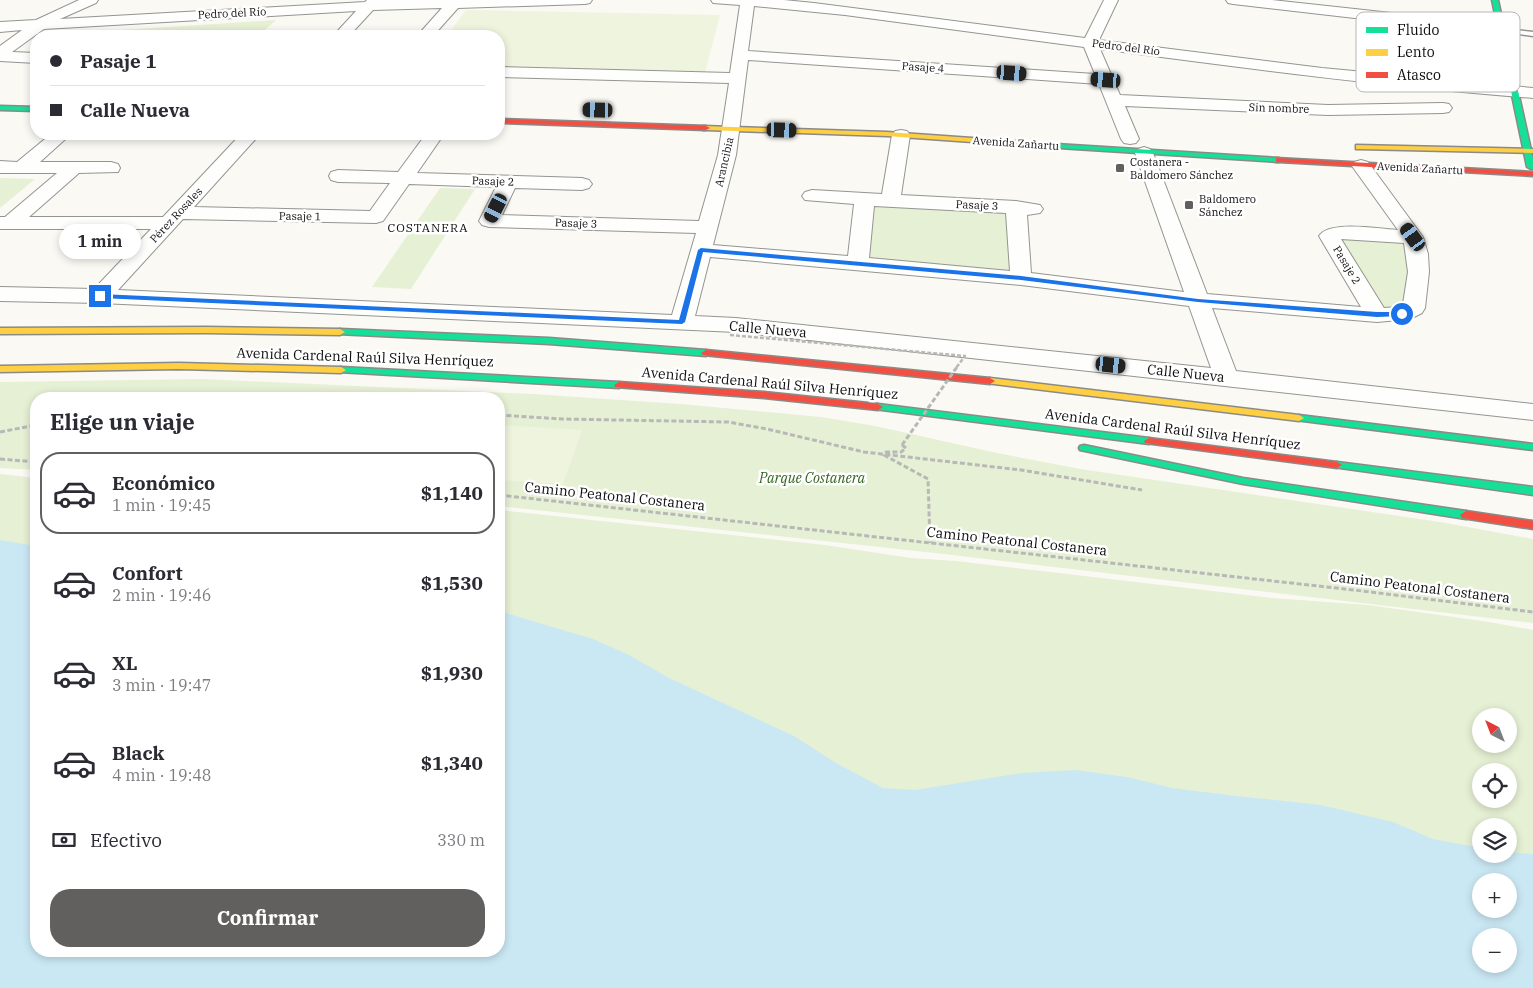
<!DOCTYPE html>
<html lang="es">
<head>
<meta charset="utf-8">
<style>
	body { margin:0; font-family:"IBM Plex Serif",serif; background:#f2f2f3; color:#2b2b33; height:100vh; display:flex; flex-direction:column; font-size:19px; white-space:nowrap }
	* { box-sizing:border-box; margin:0 }
	p { font-size:16px; color:#7c7c81 }
	.icon { flex:none; width:28px; height:28px; fill:none; stroke:currentColor; stroke-width:2; stroke-linecap:round; stroke-linejoin:round }
	.map { position:relative; flex:1; overflow:hidden }
	.sheet { position:absolute; left:30px; top:392px; width:475px; height:565px; display:flex; flex-direction:column; background:#fff; border-radius:20px; box-shadow:0 2px 8px #0003 }
	.sheet>* { flex:none }
	.hud { position:absolute; left:30px; top:30px; width:475px; height:110px; border-radius:20px; box-shadow:0 2px 8px #0003; display:grid; align-content:center; height:110px; padding:0 20px; background:#fff }
	.needle { width:32px; rotate:318deg }
	.controls { position:absolute; left:1472px; top:708px; display:grid; gap:10px }
	.controls a { display:grid; place-items:center; width:45px; height:45px; border-radius:50%; background:#fff; box-shadow:0 2px 8px #0003; font-size:25px }
	.end { position:absolute; width:22px; height:22px; margin:-11px; border:6px solid #1a73e8; background:#fff; box-shadow:0 0 0 2px #fff }
	.from { border-radius:50% }
	.bubble { position:absolute; height:35px; border-radius:18px; background:#fff; box-shadow:0 2px 8px #0003; font-size:16px; font-weight:700; line-height:35px; text-align:center }
	.car { position:absolute; width:15px; height:30px; margin:-15px -8px; border-radius:6px; box-shadow:0 0 4px 1px #0007; background:linear-gradient(#222 24%,#8ab4d8 0 40%,#222 0 76%,#8ab4d8 0 86%,#222 0) }
	.hud b { display:flex; align-items:center; gap:18px; height:48px; font-size:19px }
	.hud b+b { border-top:1px solid #e1e1e2 }
	.hud i { width:12px; height:12px; background:#2b2b33 }
	ul { padding:0; list-style:none }
	li { display:flex; align-items:center; gap:15px; height:82px; margin:0 10px 8px; padding:0 10px; border:2px solid transparent; border-radius:20px }
	li div { flex:1 }
	li b { display:block; font-size:19px }
	li em { font-style:normal; font-weight:700 }
	li.current { border-color:#61605e }
	li>.icon { width:45px; height:45px; stroke-width:1.5 }
	h2 { padding:0 20px; font-size:22px; line-height:60px }
	.pay { display:flex; align-items:center; gap:12px; height:55px; padding:0 20px; font-size:19px }
	.pay p { margin-inline-start:auto }
	.cta { display:flex; gap:10px; margin-top:auto; padding:10px 20px }
	.cta a { flex:1; height:58px; border-radius:20px; background:#61605e; color:#fff; font-size:20px; font-weight:700; line-height:58px; text-align:center }
	.map>svg:first-child { display:block }
	.green { fill:#e6f0d4; fill-rule:evenodd }
	.pitch { fill:#eff4de }
	.water { fill:#cae8f4; fill-rule:evenodd }
	.lines { fill:none; stroke-linecap:round; stroke-linejoin:round }
	.lane-casing { stroke:#949492; stroke-width:3 }
	.street-casing { stroke:#949492; stroke-width:2 }
	.fast-casing { stroke:#8b8a88; stroke-width:3 }
	.slow-casing { stroke:#8b8a88; stroke-width:3 }
	.jam-casing { stroke:#8b8a88; stroke-width:3 }
	.path { stroke:#b8b8b7; stroke-width:3; stroke-dasharray:5 2.5; stroke-linecap:butt }
	.lane { fill:#fefefd; fill-rule:evenodd }
	.street { fill:#fefefd; fill-rule:evenodd }
	.fast { fill:#16e098; fill-rule:evenodd }
	.slow { fill:#ffcf43; fill-rule:evenodd }
	.jam { fill:#f24e42; fill-rule:evenodd }
	.path-bridge-far1 { stroke:#b8b8b7; stroke-width:2.5; stroke-dasharray:4 2; stroke-linecap:butt }
	.path-bridge { stroke:#b8b8b7; stroke-width:3; stroke-dasharray:5 2.5; stroke-linecap:butt }
	.route { fill:#1a73e8 }
	.poi-dot { fill:#61605e; stroke:#fff; stroke-width:2 }
	.labels { text-anchor:middle; dominant-baseline:central; stroke-width:5; stroke-linejoin:round; paint-order:stroke }
	.far-street-label { font-size:11px; fill:#0e0e0e; stroke:#fff }
	.far-poi-label { font-size:11px; fill:#0e0e0e; stroke:#fff; text-anchor:start }
	.far-neighbourhood-label { font-size:12px; letter-spacing:1px; fill:#0e0e0e; stroke:#fff }
	.street-label { font-size:14px; fill:#0e0e0e; stroke:#fff }
	.park-label { font-size:14px; font-style:italic; fill:#336420; stroke:#fff }
	.key { fill:#fff; stroke:#b7b7b7; stroke-width:1 }
	.key-label { font-size:14px; fill:#0e0e0e }
</style>
</head>
<body>
<div class="map">
<svg width="1533" height="988" viewBox="0 0 1533 988">
	<rect width="100%" height="100%" fill="#faf9f4"/>
	<path class="green" d="M276 20 258 36H181L92 32Z
		M0 178 35 179 0 208Z
		M440 188 475 189 411 289 372 287Z
		M865 198 1016 207 1021 278 858 264Z
		M1336 233 1413 237 1414 308 1377 315Z
		M202 379 532 394 681 404 821 417 875 426 997 453 1080 469 1440 522 1533 539V623L944 554 499 506V399H36V470L0 468V382Z
		M0 474 36 478V951H499V510L825 545 911 558 956 561 1272 598 1368 605 1489 622 1533 630V988H0ZM1481 716H1509V744H1481ZM1481 771H1509V799H1481ZM1481 826H1509V854H1481ZM1481 881H1509V909H1481ZM1481 936H1509V964H1481Z"/>
	<path class="pitch" d="M466 10 720 15 705 73 499 69V36H447Z
		M499 425 582 430 563 484 499 480Z"/>
	<path class="water" d="M0 540 36 546V951H499V611L593 639 629 655 669 678 794 736 836 763 883 788 915 790 1021 773 1076 770 1127 777 1172 788 1236 796 1321 805 1393 822 1433 839 1481 848V854L1509 852 1533 854V988H0ZM1481 881H1509V909H1481ZM1481 936H1509V964H1481Z"/>
	<g class="lines">
		<g class="lane-casing">
			<path id="lane" d="M1499 28 1533 32V36L1502 32H1499Z"/>
		</g>
		<g class="street-casing">
			<path id="street" d="M79 0H98L96 3 60 19 365 2 367 0H592L590 3 585 4 458 8 433 36H417L442 8 373 10 349 36H333L356 11 44 29 12 52 36 53V63L0 61V46L22 30 0 32V22L36 20Z
				M711 0H784L814 3 1085 38 1104 0H1118L1099 40 1322 68 1533 88V98C1388 87 1244 68 1100 49L1120 95 1328 105 1443 103 1449 104 1452 108 1449 112 1443 113 1328 115 1125 106 1139 139 1136 143 1130 144 1124 143 1121 139 1099 84 748 60 736 155 713 245 848 256 854 204 805 200 802 196 805 192 812 190 882 194 892 135 895 131 901 130 907 131 910 135 901 195 1016 201 1040 205 1043 209 1040 213 1027 215 1031 273 1184 292 1135 153 1138 149 1144 147 1150 149 1153 153 1207 294 1361 307 1319 236C1329 220 1379 229 1398 230L1352 166 1354 162 1361 160 1368 162 1423 237 1428 254 1429 272 1425 308 1422 313 1410 319 1377 322 1212 308 1236 371 1533 404V420L736 332 100 303 0 301V287L94 289 151 229H0V217H5L57 173H0V161L17 162 51 134H71L40 162H111L118 164 120 168 118 172 79 173 29 217H163L241 134H260L194 207 370 211 390 183 338 182 331 180 329 176 331 172 338 170 398 172 426 134H444L417 173 582 178 589 180 592 184 589 188 582 190 515 188 502 215 699 221 718 155 729 83 499 77V67L730 73 740 5 713 3ZM754 6 845 15 1084 47 1095 74 748 51ZM409 184 496 187 479 221 482 225 489 227 696 233 672 315 118 290 183 219 376 223 383 221ZM874 206 1006 213 1010 271 869 258ZM1341 239 1404 243 1408 272 1403 304 1398 307 1384 308ZM710 257 1021 285 1189 306 1211 368 736 318 695 316Z
				M1226 0H1272L1502 25 1507 27 1510 30 1507 33 1502 35 1233 4 1228 3Z"/>
		</g>
		<g class="fast-casing">
			<path id="fast" d="M1492 0H1498L1533 159V169H1531L1527 167Z
				M0 106 36 107V111L0 110Z
				M1040 143 1279 158 1283 160 1279 162 1043 147H1040Z
				M340 329 549 338 706 350 711 353 706 356 549 344 337 334V330Z
				M341 367 619 382 624 385 619 388 338 372 336 370 338 368Z
				M878 404 1149 438 1154 441 1149 444 874 409 873 407 874 405Z
				M1299 415 1533 444V450L1295 420 1294 418Z
				M1084 445 1243 478 1466 511 1472 515 1466 519 1243 484 1080 450 1079 448 1080 446Z
				M1337 462 1533 487V495L1333 467 1332 465 1333 463Z"/>
		</g>
		<g class="slow-casing">
			<path id="slow" d="M703 126 887 132 1043 143 1047 145 1043 147 887 136 706 130H703Z
				M1356 145 1533 149V153L1359 149H1356Z
				M206 327 340 329 345 332 340 335 206 333 0 334V328Z
				M179 363 341 367 346 370 341 373 179 369 0 372V366Z
				M990 378 1299 415 1304 418 1299 421 986 383 985 381 986 379Z"/>
		</g>
		<g class="jam-casing">
			<path id="jam" d="M499 119 706 126 710 128 706 130 499 123Z
				M1276 158 1533 172V176L1279 162H1276Z
				M706 350 990 378 995 381 990 384 703 355 701 353Z
				M619 382 764 392 878 404 883 407 878 410 764 398 615 387 614 385Z
				M1149 438 1337 462 1342 465 1337 468 1145 443 1144 441Z
				M1466 511 1533 521V529L1462 518 1460 515Z"/>
		</g>
		<path class="path" d="M147 399 156 397 207 399
			M499 415 562 419 728 422 767 429 864 452 1021 470 1142 490
			M0 432 36 425
			M902 445 906 448 901 452H886L884 455 928 479 930 543
			M0 459 36 462
			M499 495 1354 590 1533 612"/>
		<use href="#lane" class="lane"/>
		<use href="#street" class="street"/>
		<use href="#fast" class="fast"/>
		<use href="#slow" class="slow"/>
		<use href="#jam" class="jam"/>
		<path class="path-bridge-far1" d="M730 335 965 356 956 368"/>
		<path class="path-bridge" d="M902 445 957 367"/>
	</g>
	<path class="route" d="M701 248 1021 276 1198 299 1377 312H1402L1405 314 1402 316 1377 317 1198 302 1021 280 703 252 685 322 682 324 100 298 96 296 100 294 679 320 698 250Z"/>
	<g class="poi-dot">
		<rect x="1115" y="163" width="10" height="10" rx="2.5"/>
		<rect x="1184" y="200" width="10" height="10" rx="2.5"/>
	</g>
	<g class="labels">
		<g class="far-street-label">
			<text transform="translate(232 13) rotate(-3)">Pedro del Río</text>
			<text transform="translate(1126 47) rotate(7)">Pedro del Río</text>
			<text transform="translate(923 67) rotate(4)">Pasaje 4</text>
			<text transform="translate(1279 108) rotate(2)">Sin nombre</text>
			<text transform="translate(1016 143) rotate(4)">Avenida Zañartu</text>
			<text transform="translate(724 162) rotate(-77)">Arancibia</text>
			<text transform="translate(1420 168) rotate(3)">Avenida Zañartu</text>
			<text transform="translate(493 181) rotate(2)">Pasaje 2</text>
			<text transform="translate(977 205) rotate(3)">Pasaje 3</text>
			<text transform="translate(176 215) rotate(-47)">Pérez Rosales</text>
			<text transform="translate(300 216) rotate(1)">Pasaje 1</text>
			<text transform="translate(576 223) rotate(2)">Pasaje 3</text>
			<text transform="translate(1347 265) rotate(59)">Pasaje 2</text>
		</g>
		<g class="far-poi-label">
			<text x="1130" y="162">Costanera -<tspan x="1130" dy="13">Baldomero Sánchez</tspan></text>
			<text x="1199" y="199">Baldomero<tspan x="1199" dy="13">Sánchez</tspan></text>
		</g>
		<g class="far-neighbourhood-label">
			<text x="428" y="227">COSTANERA</text>
		</g>
		<g class="street-label">
			<text transform="translate(768 329) rotate(5)">Calle Nueva</text>
			<text transform="translate(365 357) rotate(2)">Avenida Cardenal Raúl Silva Henríquez</text>
			<text transform="translate(1186 373) rotate(6)">Calle Nueva</text>
			<text transform="translate(770 383) rotate(5)">Avenida Cardenal Raúl Silva Henríquez</text>
			<text transform="translate(1173 429) rotate(7)">Avenida Cardenal Raúl Silva Henríquez</text>
			<text transform="translate(615 496) rotate(6)">Camino Peatonal Costanera</text>
			<text transform="translate(1017 541) rotate(6)">Camino Peatonal Costanera</text>
			<text transform="translate(1420 587) rotate(7)">Camino Peatonal Costanera</text>
		</g>
		<g class="park-label">
			<text x="812" y="478">Parque Costanera</text>
		</g>
	</g>
	<rect x="1356" y="12" width="164" height="80" rx="8" class="key"/>
	<rect x="1366" y="27" width="22" height="6" fill="#16e098"/>
	<rect x="1366" y="49" width="22" height="7" fill="#ffcf43"/>
	<rect x="1366" y="72" width="22" height="6" fill="#f24e42"/>
	<g class="key-label">
		<text x="1397" y="35">Fluido</text>
		<text x="1397" y="57">Lento</text>
		<text x="1397" y="80">Atasco</text>
	</g>
</svg>
<div class="controls">
<a><svg class="needle" viewBox="-14 -14 28 28"><path d="M0-13l5 13h-10z" fill="#e53935"/><path d="M0 13l5-13h-10z" fill="#7c7c81"/></svg></a>
<a><svg class="icon" aria-label="locate" viewBox="0 0 24 24"><circle cx="12" cy="12" r="6"/><path d="M12 2v4M12 18v4M2 12h4M18 12h4"/></svg></a>
<a><svg class="icon" aria-label="layers" viewBox="0 0 24 24"><path d="M12 4l9 5-9 5-9-5zM3 14l9 5 9-5"/></svg></a>
<a>+</a>
<a>−</a>
</div>
<i class="end from" style="left:1402px;top:314px"></i>
<i class="end" style="left:100px;top:296px"></i>
<div class="bubble" style="left:59px;top:224px;width:82px">1 min</div>
<i class="car" style="left:1012px;top:73px;rotate:94deg"></i>
<i class="car" style="left:1106px;top:80px;rotate:274deg"></i>
<i class="car" style="left:598px;top:110px;rotate:271deg"></i>
<i class="car" style="left:782px;top:130px;rotate:92deg"></i>
<i class="car" style="left:496px;top:208px;rotate:207deg"></i>
<i class="car" style="left:1413px;top:237px;rotate:324deg"></i>
<i class="car" style="left:1111px;top:365px;rotate:96deg"></i>
<div class="hud">
<b><i class="from"></i>Pasaje 1</b>
<b><i></i>Calle Nueva</b>
</div>
<section class="sheet">
<h2>Elige un viaje</h2>
<ul>
<li class="current"><svg class="icon" aria-label="car" viewBox="0 0 24 24"><path d="M5 17H2v-5l4-1 3-4h7l3 4 3 1v5h-3M9 17h6M6 11h13"/><circle cx="7" cy="17" r="2"/><circle cx="17" cy="17" r="2"/></svg><div><b>Económico</b><p>1 min · 19:45</p></div><em>$1,140</em></li>
<li><svg class="icon" aria-label="car" viewBox="0 0 24 24"><path d="M5 17H2v-5l4-1 3-4h7l3 4 3 1v5h-3M9 17h6M6 11h13"/><circle cx="7" cy="17" r="2"/><circle cx="17" cy="17" r="2"/></svg><div><b>Confort</b><p>2 min · 19:46</p></div><em>$1,530</em></li>
<li><svg class="icon" aria-label="car" viewBox="0 0 24 24"><path d="M5 17H2v-5l4-1 3-4h7l3 4 3 1v5h-3M9 17h6M6 11h13"/><circle cx="7" cy="17" r="2"/><circle cx="17" cy="17" r="2"/></svg><div><b>XL</b><p>3 min · 19:47</p></div><em>$1,930</em></li>
<li><svg class="icon" aria-label="car" viewBox="0 0 24 24"><path d="M5 17H2v-5l4-1 3-4h7l3 4 3 1v5h-3M9 17h6M6 11h13"/><circle cx="7" cy="17" r="2"/><circle cx="17" cy="17" r="2"/></svg><div><b>Black</b><p>4 min · 19:48</p></div><em>$1,340</em></li>
</ul>
<div class="pay"><svg class="icon" aria-label="cash" viewBox="0 0 24 24"><path d="M3 7h18v10H3z"/><circle cx="12" cy="12" r="2"/></svg>Efectivo<p>330 m</p></div>
<div class="cta"><a>Confirmar</a></div>
</section>
</div>
</body>
</html>
